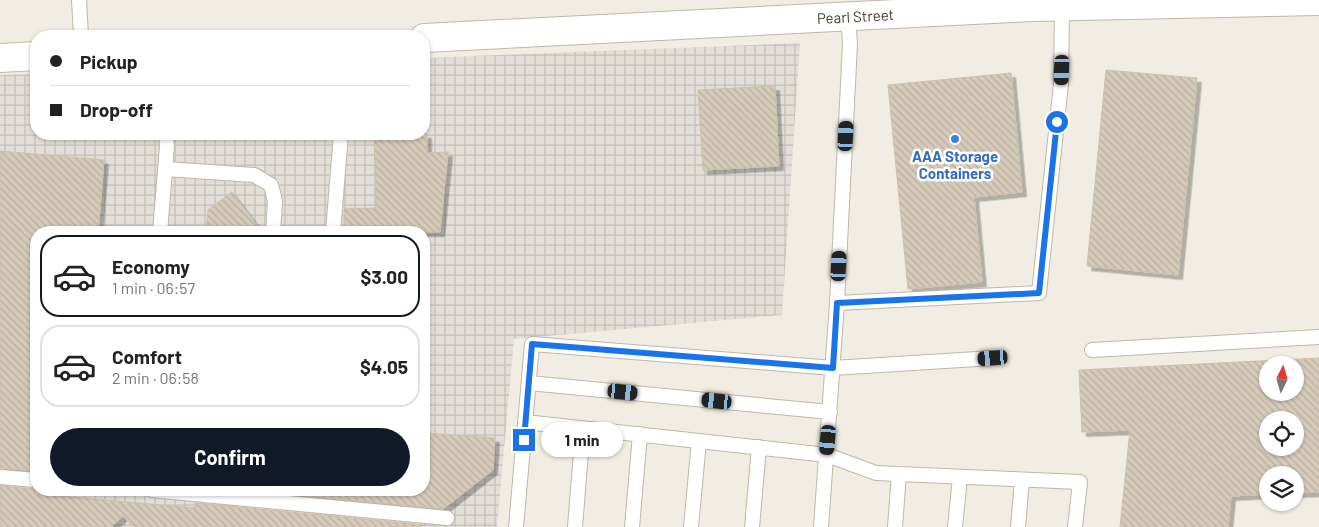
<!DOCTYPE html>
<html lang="en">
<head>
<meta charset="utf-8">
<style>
	body { margin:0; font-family:Barlow,sans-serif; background:#f6f6f6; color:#222; height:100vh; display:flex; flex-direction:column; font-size:19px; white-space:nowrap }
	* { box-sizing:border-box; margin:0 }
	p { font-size:16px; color:#767676 }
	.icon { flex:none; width:28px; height:28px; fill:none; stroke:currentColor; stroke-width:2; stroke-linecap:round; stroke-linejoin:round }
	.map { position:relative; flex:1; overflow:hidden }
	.details { position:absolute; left:30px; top:226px; width:400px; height:270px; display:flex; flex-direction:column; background:#fff; border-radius:20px; box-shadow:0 1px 4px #0004 }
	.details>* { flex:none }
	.guide { position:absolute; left:30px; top:30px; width:400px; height:110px; border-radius:20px; box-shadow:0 1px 4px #0004; display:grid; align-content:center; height:110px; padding:0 20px; background:#fff }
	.needle { width:32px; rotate:5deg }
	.tools { position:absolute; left:1259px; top:356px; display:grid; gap:10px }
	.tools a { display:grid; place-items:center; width:45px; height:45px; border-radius:50%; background:#fff; box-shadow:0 1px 4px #0004; font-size:25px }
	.end { position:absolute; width:22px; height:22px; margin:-11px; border:6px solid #1a73e8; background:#fff; box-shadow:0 0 0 2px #fff }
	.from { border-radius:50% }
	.bubble { position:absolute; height:35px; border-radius:18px; background:#fff; box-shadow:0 1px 4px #0004; font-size:16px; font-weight:700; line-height:35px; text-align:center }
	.car { position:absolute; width:15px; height:30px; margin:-15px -8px; border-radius:6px; box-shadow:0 0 4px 1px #0007; background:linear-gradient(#222 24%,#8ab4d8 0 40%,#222 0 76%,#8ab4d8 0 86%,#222 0) }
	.guide b { display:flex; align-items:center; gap:18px; height:48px; font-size:19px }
	.guide b+b { border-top:1px solid #e0e0e0 }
	.guide i { width:12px; height:12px; background:#222 }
	ul { padding:9px 0 0; list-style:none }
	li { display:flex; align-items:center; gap:15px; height:82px; margin:0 10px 8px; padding:0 10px; border:2px solid #e0e0e0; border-radius:20px }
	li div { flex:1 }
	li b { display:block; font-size:19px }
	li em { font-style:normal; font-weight:700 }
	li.selected { border-color:#111827 }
	li>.icon { width:45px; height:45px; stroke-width:1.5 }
	.cta { display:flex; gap:10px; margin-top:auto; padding:10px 20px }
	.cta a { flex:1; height:58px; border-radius:30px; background:#111827; color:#fff; font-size:20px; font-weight:700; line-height:58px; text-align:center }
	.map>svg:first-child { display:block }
	.industrial { fill:url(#industrial-grid); fill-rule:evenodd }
	.building { fill:url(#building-back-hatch); stroke:#cec0aa; fill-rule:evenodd; filter:url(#shadow) }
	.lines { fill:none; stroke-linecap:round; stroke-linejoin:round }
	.lane-casing { stroke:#c0b7a8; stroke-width:16 }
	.street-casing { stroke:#c0b7a8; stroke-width:30 }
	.lane { stroke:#fff; stroke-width:14 }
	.street { stroke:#fff; stroke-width:28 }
	.route { stroke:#1a73e8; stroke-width:6 }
	.shop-dot { fill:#3f7fe0; stroke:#fff; stroke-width:2 }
	.labels { text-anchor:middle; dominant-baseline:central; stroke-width:5; stroke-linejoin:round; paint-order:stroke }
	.street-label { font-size:15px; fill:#433d32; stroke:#fff }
	.shop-label { font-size:15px; font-weight:bold; fill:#366cbe; stroke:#fff }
</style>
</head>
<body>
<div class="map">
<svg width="1319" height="527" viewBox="0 0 1319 527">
	<defs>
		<pattern id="industrial-grid" width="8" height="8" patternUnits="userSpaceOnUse" patternTransform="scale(1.25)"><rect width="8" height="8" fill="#e3ded7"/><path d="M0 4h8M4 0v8" fill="none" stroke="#c4bfb9"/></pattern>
		<pattern id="building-back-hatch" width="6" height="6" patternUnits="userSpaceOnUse" patternTransform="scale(1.25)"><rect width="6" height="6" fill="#d6cbba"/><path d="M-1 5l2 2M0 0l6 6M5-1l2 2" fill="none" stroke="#b9afa0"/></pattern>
		<filter id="shadow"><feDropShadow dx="4.5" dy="4.5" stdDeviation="0" flood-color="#0004"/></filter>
	</defs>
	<rect width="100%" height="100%" fill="#f1ede2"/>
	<path class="industrial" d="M800 43 782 315 514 339 497 527H0V75L36 74V134H424V58ZM36 232H424V490H36Z"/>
	<path class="building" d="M1106 70 1197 78 1178 275 1087 266Z
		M1011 73 1022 192 974 197 982 282 908 289 888 85Z
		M775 86 779 166 703 170 698 90Z
		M374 134H427V153L448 152 440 232H344V209L376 208Z
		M0 151 104 160 98 232H36V471L0 468Z
		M232 192 262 232H206L208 210Z
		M1319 358V492L1295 493V475H1268V494L1231 496 1228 527H1120L1130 430 1082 432 1079 370ZM1268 365H1295V392H1268ZM1268 420H1295V448H1268Z
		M424 433 495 438 493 470 443 509 245 490H424Z
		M0 486 36 489V494L196 508V503L423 525 420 527H133L123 516 111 527H0Z"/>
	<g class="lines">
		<g class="lane-casing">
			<path id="lane" d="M79 0 81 36
				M848 16 850 44 837 303 1039 293 1061 84 1062 6
				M165 169 254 175 271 185 275 201 273 232
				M160 232 167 146 166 134
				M333 232 341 134
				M1092 350 1319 337
				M529 383 830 412
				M525 422 827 455 876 473 1080 482 1075 527
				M0 477 36 480
				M152 490 447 518
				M516 527 532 344 833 368 993 358
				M575 527 583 428
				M632 527 640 434
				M691 527 699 441
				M752 527 759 447
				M821 527 837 303
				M895 527 899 474
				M955 527 960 477
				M1018 527 1022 480"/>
		</g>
		<g class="street-casing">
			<g id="street">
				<path id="s1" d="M424 38 1033 7 1319 1"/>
				<path d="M0 58 36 56"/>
			</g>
		</g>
		<use href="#lane" class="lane"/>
		<use href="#street" class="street"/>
	</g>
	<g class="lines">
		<path class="route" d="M524 440 532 344 833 368 837 303 1039 293 1057 122"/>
	</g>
	<circle class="shop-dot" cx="955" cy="139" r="5"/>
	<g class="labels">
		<g class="street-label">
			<text stroke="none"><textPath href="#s1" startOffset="432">Pearl Street</textPath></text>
		</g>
		<g class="shop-label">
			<text x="955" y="156">AAA Storage<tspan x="955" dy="17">Containers</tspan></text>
		</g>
	</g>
</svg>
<div class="tools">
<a><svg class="needle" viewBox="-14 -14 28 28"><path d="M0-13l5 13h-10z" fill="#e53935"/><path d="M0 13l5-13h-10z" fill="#767676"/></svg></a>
<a><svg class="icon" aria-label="locate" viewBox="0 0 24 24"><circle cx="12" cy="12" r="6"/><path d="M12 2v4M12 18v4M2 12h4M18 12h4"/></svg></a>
<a><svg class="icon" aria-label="layers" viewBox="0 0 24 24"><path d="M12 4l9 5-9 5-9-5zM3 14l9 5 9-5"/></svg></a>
</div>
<i class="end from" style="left:1057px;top:122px"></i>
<i class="end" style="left:524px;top:440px"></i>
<div class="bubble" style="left:541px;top:422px;width:82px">1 min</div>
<i class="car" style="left:1062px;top:70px;rotate:182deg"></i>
<i class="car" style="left:846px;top:136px;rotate:3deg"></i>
<i class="car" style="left:839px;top:266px;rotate:3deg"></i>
<i class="car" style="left:993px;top:358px;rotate:266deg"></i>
<i class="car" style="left:623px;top:392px;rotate:96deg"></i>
<i class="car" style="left:717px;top:401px;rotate:276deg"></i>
<i class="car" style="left:828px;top:440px;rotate:185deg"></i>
<div class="guide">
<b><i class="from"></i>Pickup</b>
<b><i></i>Drop-off</b>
</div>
<section class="details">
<ul>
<li class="selected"><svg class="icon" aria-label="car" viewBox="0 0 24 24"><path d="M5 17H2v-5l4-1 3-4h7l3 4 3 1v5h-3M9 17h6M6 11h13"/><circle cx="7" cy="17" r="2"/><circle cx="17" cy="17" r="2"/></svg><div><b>Economy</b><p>1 min · 06:57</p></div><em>$3.00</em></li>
<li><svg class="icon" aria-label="car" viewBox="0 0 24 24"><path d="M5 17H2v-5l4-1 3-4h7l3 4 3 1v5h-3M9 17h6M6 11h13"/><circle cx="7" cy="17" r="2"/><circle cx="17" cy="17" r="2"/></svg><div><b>Comfort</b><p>2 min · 06:58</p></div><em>$4.05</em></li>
</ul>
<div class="cta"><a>Confirm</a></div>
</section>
</div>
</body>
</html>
